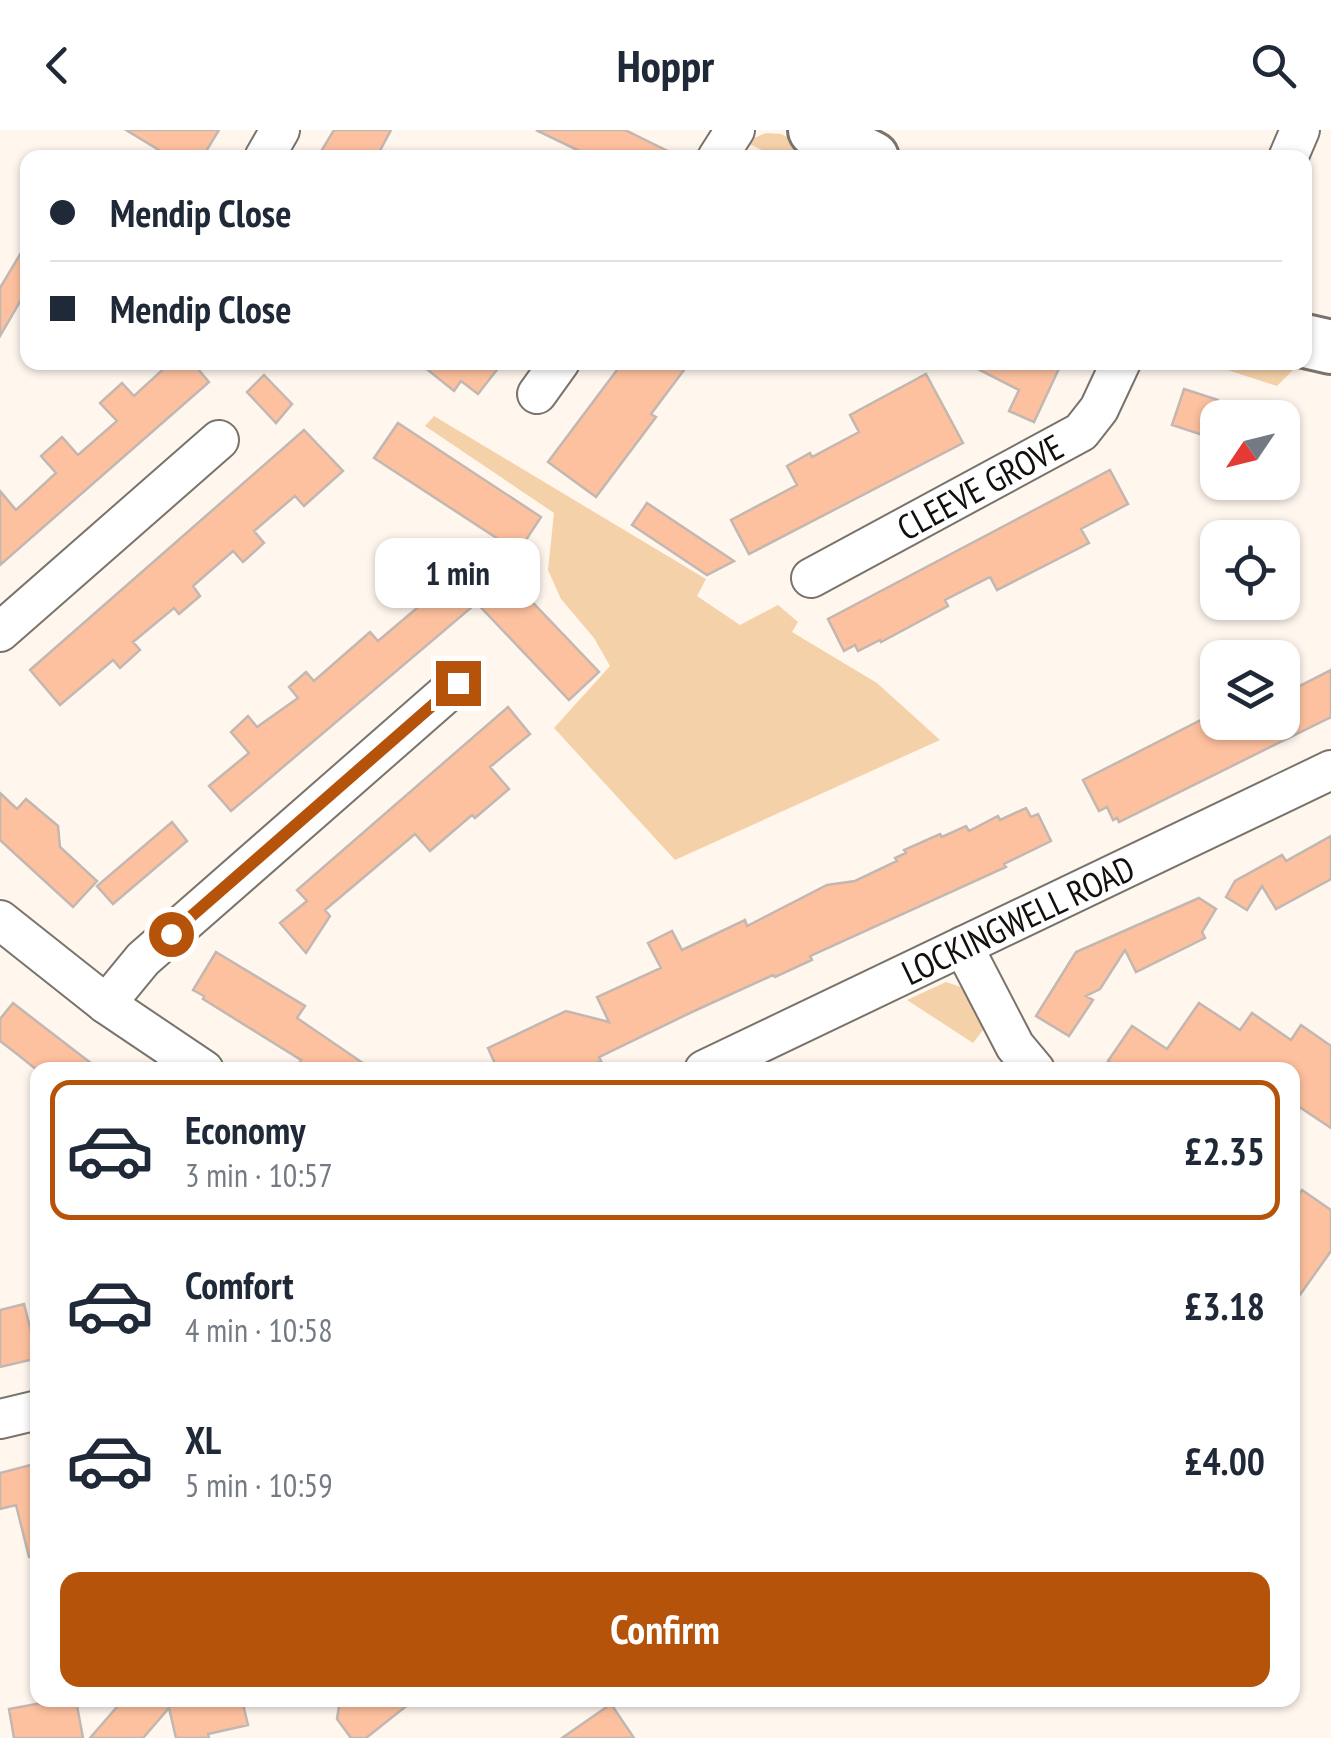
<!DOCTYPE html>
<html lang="en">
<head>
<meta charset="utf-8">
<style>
	body { margin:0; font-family:"PT Sans Narrow",sans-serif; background:#f6f6f7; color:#1f2937; height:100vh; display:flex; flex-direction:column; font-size:38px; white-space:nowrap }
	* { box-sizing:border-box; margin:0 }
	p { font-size:32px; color:#747a83 }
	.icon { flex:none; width:55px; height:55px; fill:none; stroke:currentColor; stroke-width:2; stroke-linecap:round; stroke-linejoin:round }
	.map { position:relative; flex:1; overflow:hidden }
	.details { position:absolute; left:30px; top:932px; width:1270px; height:645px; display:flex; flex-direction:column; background:#fff; border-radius:20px; box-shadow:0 2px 8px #0004 }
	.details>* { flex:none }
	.banner { position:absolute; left:20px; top:20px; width:1292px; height:220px; border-radius:20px; box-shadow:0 2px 8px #0004; display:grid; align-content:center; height:220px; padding:0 30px; background:#fff }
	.needle { width:65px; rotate:235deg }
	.buttons { position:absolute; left:1200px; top:270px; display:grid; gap:20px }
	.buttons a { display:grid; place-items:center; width:100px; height:100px; border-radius:20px; background:#fff; box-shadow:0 2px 8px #0004; font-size:50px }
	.end { position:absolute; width:45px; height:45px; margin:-22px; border:12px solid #b45309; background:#fff; box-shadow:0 0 0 5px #fff }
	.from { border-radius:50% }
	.bubble { position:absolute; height:70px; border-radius:20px; background:#fff; box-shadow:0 2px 8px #0004; font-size:32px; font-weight:700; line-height:70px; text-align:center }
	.banner b { display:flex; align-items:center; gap:35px; height:95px; font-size:38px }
	.banner b+b { border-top:2px solid #e0e1e3 }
	.banner i { width:25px; height:25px; background:#1f2937 }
	ul { padding:18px 0 0; list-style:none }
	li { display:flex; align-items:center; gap:30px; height:140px; margin:0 20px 15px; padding:0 10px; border:5px solid transparent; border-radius:20px }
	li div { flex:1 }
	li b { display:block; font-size:38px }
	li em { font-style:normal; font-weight:700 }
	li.on { border-color:#b45309 }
	li>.icon { width:90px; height:90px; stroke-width:1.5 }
	.action { display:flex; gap:20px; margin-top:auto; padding:20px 30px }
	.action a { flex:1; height:115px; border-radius:20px; background:#b45309; color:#fff; font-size:40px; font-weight:700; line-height:115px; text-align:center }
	header { display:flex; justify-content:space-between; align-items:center; height:130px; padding:0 30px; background:#fff; font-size:45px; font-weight:700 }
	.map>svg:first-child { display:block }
	.green { fill:#f4d1a8 }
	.building { fill:#fec19f; stroke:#c2b7b1; stroke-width:2.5 }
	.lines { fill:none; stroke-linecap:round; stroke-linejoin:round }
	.street-casing { stroke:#79736b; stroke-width:42 }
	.secondary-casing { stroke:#79736b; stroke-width:58 }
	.street { stroke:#fff; stroke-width:38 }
	.secondary { stroke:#fff; stroke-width:52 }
	.route { stroke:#b45309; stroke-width:12 }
	.labels { text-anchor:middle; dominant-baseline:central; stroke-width:9; stroke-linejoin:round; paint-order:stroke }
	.street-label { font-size:35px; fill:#120f0c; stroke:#fff7ee }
</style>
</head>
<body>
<header><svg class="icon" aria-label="back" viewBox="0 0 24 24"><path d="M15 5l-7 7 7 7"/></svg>Hoppr<svg class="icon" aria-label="search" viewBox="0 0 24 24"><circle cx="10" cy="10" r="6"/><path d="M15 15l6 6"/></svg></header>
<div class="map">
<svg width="1331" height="1608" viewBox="0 0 1331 1608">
	<rect width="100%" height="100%" fill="#fff7ee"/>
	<path class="green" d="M766 3 781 4 830 27H777L745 12Z
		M1206 233H1300L1277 256Z
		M434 286 706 449 697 466 740 495 778 475 798 492 792 502 877 553 940 610 675 730 554 598 610 536 594 508 561 469 548 440 554 383 425 296Z
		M946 852 967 859 990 891 973 913 907 870Z"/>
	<path class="building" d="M126 0H219L202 28H172Z
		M334 0H391L376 28H317Z
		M536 0H625L682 28H594Z
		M28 111V158L0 206V158Z
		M171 232H192L209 252 0 435V361L16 380 56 343 41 326 62 307 78 325 117 291 100 273 122 253 134 266Z
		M418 232H503L478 264 461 251 454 261Z
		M623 232H690L651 284 656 287 596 367 548 332Z
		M964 232H1062L1034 292 1009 281 1019 260Z
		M926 244 963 313 749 424 731 390 797 355 787 336 810 323 812 327 859 302 850 285Z
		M264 245 292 274 276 293 247 262Z
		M1184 259 1218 270V310L1172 295Z
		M398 293 541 387 518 422 374 328Z
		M304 300 343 341 304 376 295 366 254 401 264 413 243 432 233 421 193 456 200 466 179 484 174 478 133 512 140 520 120 538 113 530 60 575 30 540Z
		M1110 340 1128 374 1081 399 1089 413 997 460 990 447 945 470 948 476 881 512 880 510 858 521 855 515 844 521 828 489Z
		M647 373 734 431 707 445 632 395Z
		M433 436 472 477 231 681 209 656 249 623 231 602 248 586 257 597 298 568 289 557 306 542 314 551 370 502 378 511 417 478 403 462Z
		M499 437 599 542 569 570 470 466Z
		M1331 540V587L1119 692 1117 688 1113 690 1107 677 1099 681 1083 650 1207 587 1210 592H1282V565Z
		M508 577 530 604 490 637 509 659 475 688 472 685 430 721 415 704 325 780 330 786 306 823 280 793 307 771 297 760Z
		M0 663 17 679 26 669 58 696 60 717 97 751 73 777 0 710Z
		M1026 678 1031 687 1038 684 1051 711 1004 734 1006 737 810 826 812 830 775 847 773 845 692 882 599 927 601 931 582 940H498L488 918 566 881 609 892 597 867 661 838 648 813 672 801 682 820 745 790 747 796 827 755 855 751 897 731 895 728 906 723 904 720 940 704 942 707 966 696 969 701 998 686 1000 690Z
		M172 692 187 711 113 774 97 756Z
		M1331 706V749L1276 779 1262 756 1247 780 1226 767 1235 751 1282 725 1286 731Z
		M1199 768 1216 779 1202 802 1205 808 1136 842 1125 820 1100 859 1086 866 1093 870 1069 906 1036 886 1076 822Z
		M216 822 305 876 297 888 373 940H295L301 930 203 869 204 866 193 860Z
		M13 873 40 894 100 940H37L17 924 0 911V889Z
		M1199 873 1240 900 1252 883 1291 910 1301 895 1331 916V998L1292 972V940H1121L1108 931 1132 896 1167 919Z
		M1302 1060 1331 1080V1121L1292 1176V1074Z
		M24 1174 38 1228 0 1237V1180Z
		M38 1333V1426L29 1427 16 1375 0 1379V1343Z
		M58 1570H76L83 1608H14L9 1579Z
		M123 1570H242L248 1595 208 1604 209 1608H176L169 1578 143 1608H90Z
		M340 1570H414L366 1608H351L337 1589Z
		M611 1574 634 1608H562Z"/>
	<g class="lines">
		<g class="street-casing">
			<g id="street">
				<path d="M264 28 280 0"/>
				<path d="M717 28 735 0"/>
				<path d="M1288 28 1300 0"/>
				<path d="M537 264 560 232"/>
				<path id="s1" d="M811 448 1081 302 1099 279 1121 232"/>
				<path d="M0 502 219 310"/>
				<path d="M0 790 106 874 204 940"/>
				<path d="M963 816 1015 916 1035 940"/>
				<path d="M106 874 143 829 458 553"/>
				<path id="s2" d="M704 940 1331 640"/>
				<path d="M0 1289 38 1280"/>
			</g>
		</g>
		<g class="secondary-casing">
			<path id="secondary" d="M815 0 872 28
				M1305 211 1331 217"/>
		</g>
		<use href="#street" class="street"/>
		<use href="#secondary" class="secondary"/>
	</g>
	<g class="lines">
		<path class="route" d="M171 804 458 553"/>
	</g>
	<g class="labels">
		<g class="street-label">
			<text stroke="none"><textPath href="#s1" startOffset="192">CLEEVE GROVE</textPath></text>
			<text stroke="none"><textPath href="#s2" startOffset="348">LOCKINGWELL ROAD</textPath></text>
		</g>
	</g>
</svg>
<div class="buttons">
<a><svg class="needle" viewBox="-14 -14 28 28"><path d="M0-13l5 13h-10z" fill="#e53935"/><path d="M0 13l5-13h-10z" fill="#747a83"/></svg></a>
<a><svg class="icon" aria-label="locate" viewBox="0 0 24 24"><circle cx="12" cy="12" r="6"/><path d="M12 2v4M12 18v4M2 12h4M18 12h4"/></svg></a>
<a><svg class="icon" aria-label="layers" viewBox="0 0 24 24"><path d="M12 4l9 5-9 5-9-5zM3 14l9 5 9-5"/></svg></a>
</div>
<i class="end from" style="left:171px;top:804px"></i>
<i class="end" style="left:458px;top:553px"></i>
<div class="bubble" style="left:375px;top:408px;width:165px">1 min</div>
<div class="banner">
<b><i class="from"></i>Mendip Close</b>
<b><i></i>Mendip Close</b>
</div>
<section class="details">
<ul>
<li class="on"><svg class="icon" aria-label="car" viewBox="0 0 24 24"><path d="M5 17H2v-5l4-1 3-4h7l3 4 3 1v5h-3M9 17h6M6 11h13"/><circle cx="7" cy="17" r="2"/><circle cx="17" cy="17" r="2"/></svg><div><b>Economy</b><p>3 min · 10:57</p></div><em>£2.35</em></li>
<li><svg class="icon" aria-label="car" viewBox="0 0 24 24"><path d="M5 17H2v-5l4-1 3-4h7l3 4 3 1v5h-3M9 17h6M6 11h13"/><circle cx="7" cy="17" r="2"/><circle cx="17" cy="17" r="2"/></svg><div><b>Comfort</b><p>4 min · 10:58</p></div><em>£3.18</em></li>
<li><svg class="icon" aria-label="car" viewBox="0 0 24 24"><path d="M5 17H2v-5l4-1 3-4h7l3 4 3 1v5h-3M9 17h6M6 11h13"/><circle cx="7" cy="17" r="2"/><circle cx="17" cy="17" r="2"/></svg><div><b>XL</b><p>5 min · 10:59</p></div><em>£4.00</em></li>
</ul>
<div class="action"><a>Confirm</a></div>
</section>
</div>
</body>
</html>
